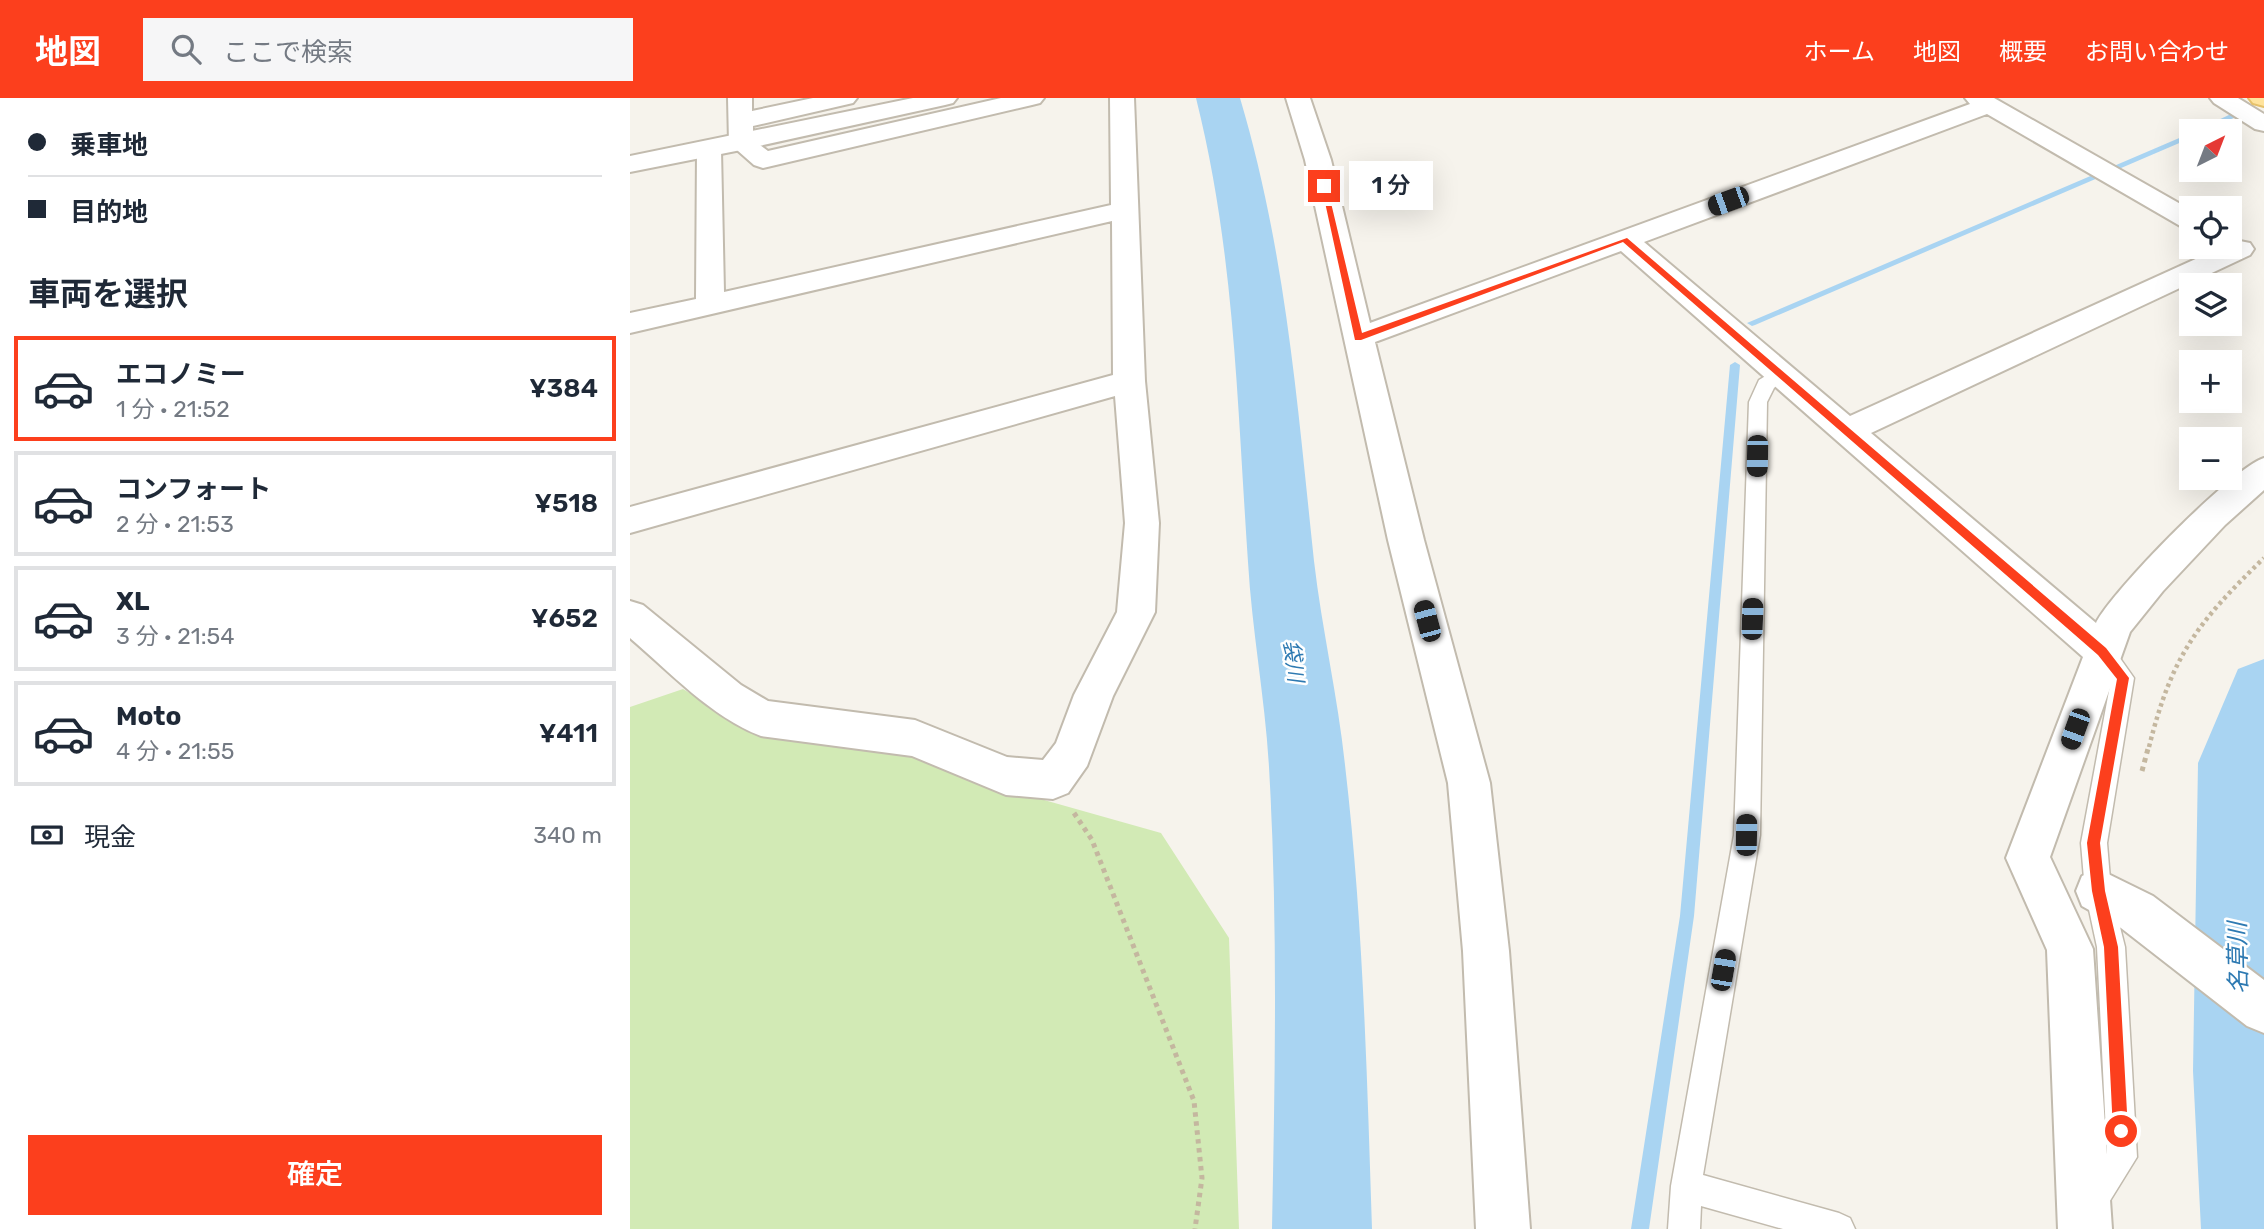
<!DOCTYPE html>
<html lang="ja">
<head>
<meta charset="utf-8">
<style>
	body { margin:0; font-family:Rubik,"Noto Sans JP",sans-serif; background:#f6f6f7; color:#1f2937; height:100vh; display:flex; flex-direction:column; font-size:26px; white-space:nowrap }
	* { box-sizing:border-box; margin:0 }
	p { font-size:23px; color:#747a83 }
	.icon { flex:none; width:38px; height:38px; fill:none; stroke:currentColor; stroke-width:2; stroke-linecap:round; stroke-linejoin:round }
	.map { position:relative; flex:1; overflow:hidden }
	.panel { display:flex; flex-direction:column; background:#fff; width:630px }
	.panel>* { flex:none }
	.banner { display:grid; align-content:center; height:154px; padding:0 28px; background:#fff }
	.needle { width:46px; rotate:42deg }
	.fabs { position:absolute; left:1549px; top:21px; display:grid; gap:14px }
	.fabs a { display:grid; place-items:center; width:63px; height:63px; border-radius:0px; background:#fff; box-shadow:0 7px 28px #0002; font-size:35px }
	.end { position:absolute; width:32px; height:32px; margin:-16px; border:9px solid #fc3f1d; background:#fff; box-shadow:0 0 0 4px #fff }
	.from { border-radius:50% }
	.bubble { position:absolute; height:49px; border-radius:0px; background:#fff; box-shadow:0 7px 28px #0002; font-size:23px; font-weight:600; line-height:49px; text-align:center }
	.car { position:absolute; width:21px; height:42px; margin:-21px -10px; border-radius:9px; box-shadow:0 0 5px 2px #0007; background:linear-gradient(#222 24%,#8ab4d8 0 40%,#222 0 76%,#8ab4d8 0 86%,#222 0) }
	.banner b { display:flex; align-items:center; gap:24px; height:66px; font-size:26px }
	.banner b+b { border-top:2px solid #e0e1e3 }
	.banner i { width:18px; height:18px; background:#1f2937 }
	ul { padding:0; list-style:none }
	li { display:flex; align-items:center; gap:21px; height:105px; margin:0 14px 10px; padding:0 14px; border:4px solid #e0e1e3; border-radius:0px }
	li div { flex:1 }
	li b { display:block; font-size:26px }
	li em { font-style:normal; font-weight:600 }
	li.on { border-color:#fc3f1d }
	li>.icon { width:63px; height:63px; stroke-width:1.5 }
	h2 { padding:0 28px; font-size:32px; line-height:84px }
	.pay { display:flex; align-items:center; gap:18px; height:77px; padding:0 28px; font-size:26px }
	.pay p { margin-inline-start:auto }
	.action { display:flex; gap:14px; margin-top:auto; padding:14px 28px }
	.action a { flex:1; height:80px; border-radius:0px; background:#fc3f1d; color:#fff; font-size:28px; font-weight:600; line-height:80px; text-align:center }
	header { display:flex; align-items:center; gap:42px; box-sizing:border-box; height:98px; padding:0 35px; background:#fc3f1d; color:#fff }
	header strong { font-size:33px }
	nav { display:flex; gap:38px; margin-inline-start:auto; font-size:24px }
	.search { width:490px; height:63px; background:#f6f6f7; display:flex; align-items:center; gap:18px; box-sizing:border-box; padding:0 24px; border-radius:0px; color:#747a83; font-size:26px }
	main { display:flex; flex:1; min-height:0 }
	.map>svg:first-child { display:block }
	.green { fill:#d2eab5 }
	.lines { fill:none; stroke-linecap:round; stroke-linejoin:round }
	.stream { fill:#a9d4f2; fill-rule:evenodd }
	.river { fill:#a9d4f2; fill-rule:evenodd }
	.service-casing { stroke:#c2bbae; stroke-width:3 }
	.minor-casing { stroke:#c2bbae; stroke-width:4 }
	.tertiary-casing { stroke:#c2bbae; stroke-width:4 }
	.primary-casing { stroke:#e6c16a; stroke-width:4 }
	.path-far1 { stroke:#c4b79f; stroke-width:4.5; stroke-dasharray:3.5 3.5; stroke-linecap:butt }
	.path { stroke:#c4b79f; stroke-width:5; stroke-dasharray:4.5 4.5; stroke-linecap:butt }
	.service { fill:#fff; fill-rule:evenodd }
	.minor { fill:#fff; fill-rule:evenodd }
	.tertiary { fill:#fff; fill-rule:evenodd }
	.primary { fill:#ffe39c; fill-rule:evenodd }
	.route { fill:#fc3f1d }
	.labels { text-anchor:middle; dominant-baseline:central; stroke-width:5; stroke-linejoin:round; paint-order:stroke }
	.water-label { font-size:21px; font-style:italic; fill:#2e7ab2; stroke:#fff }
	.near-water-label { font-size:24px; font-style:italic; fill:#2e7ab2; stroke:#fff }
</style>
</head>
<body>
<header>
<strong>地図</strong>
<div class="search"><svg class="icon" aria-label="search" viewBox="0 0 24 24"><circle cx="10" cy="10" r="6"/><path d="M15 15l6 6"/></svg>ここで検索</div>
<nav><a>ホーム</a><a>地図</a><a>概要</a><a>お問い合わせ</a></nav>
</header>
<main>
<section class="panel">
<div class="banner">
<b><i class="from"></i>乗車地</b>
<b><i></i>目的地</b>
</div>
<h2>車両を選択</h2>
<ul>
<li class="on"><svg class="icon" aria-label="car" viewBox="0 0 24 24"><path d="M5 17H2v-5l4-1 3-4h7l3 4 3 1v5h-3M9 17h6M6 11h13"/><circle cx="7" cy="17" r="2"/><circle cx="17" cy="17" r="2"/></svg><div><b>エコノミー</b><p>1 分 · 21:52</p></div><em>¥384</em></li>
<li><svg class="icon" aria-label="car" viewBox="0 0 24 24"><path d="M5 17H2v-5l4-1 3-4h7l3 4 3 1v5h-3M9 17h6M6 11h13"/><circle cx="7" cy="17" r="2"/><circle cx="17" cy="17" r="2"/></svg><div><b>コンフォート</b><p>2 分 · 21:53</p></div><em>¥518</em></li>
<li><svg class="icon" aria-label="car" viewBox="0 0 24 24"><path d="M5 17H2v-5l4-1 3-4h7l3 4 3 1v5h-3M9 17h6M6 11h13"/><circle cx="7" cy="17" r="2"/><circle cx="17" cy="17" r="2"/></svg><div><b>XL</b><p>3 分 · 21:54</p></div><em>¥652</em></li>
<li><svg class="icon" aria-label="car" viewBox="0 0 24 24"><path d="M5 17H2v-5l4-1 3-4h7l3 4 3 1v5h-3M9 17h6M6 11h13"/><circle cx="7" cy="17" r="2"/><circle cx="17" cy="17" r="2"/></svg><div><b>Moto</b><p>4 分 · 21:55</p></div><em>¥411</em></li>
</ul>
<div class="pay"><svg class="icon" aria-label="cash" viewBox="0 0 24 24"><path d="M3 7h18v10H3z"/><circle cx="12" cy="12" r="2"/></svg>現金<p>340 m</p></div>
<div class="action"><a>確定</a></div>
</section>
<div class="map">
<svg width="1634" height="1131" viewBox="0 0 1634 1131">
	<rect width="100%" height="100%" fill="#f6f3ec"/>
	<path class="green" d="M53 591 120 631 281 659 407 700 531 735 599 840 609 1131H0V609Z"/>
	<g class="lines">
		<path class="stream" d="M1601 16 1608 18 1575 33H1565Z
			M1561 35V40L1125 227 1122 228 1117 225Z
			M1105 264 1110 267 1064 818 1019 1131H1001L1050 818 1100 267Z"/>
		<path class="river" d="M566 0H610C656 155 667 304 684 463 692 532 708 599 715 667 733 821 737 976 742 1131H642C645 977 648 823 639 669 635 600 622 533 618 464 607 305 605 156 566 0Z
			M1634 561V1131H1571L1563 973 1568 665 1608 571Z"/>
		<g class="service-casing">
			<path id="service" d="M1150 269 1156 271 1159 275 1144 290 1137 304 1130 737 1073 1077 1209 1115 1220 1120 1225 1131H1153L1071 1108 1070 1131H1038L1041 1088 1104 737 1119 304 1129 282Z
				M1472 544 1480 546 1504 580 1477 745 1481 793 1495 849 1507 1059 1473 1114 1462 1119 1451 1114 1446 1103 1477 1055 1467 849 1455 793 1451 745 1481 582 1461 553 1464 546Z"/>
		</g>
		<g class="minor-casing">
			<path id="minor" d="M98 0H122V13L183 0H227L223 5 123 28V42L138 53 371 0H414L410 5 402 7 133 70 124 67 99 45Z
				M480 0H504L515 283 529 425 525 514 483 598 457 668 438 695 423 701 376 697 282 658 131 638C81 619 40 574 0 540V503L13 507 111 587 138 603 285 622 377 659 413 662 426 645 444 597 487 514 495 425 485 298 0 435V409L483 277 482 123 0 235V215L66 201 67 52 70 47 79 45 88 47 91 52 94 194 481 107Z
				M656 0H680L701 62 740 225 1340 6 1335 0H1364L1561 112V131L1552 129 1357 16 1014 144 1220 318 1592 149H1600V145L1610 143 1620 145 1624 151 1620 157 1241 335 1466 525C1482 493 1602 370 1634 360V392L1595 427 1533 493 1500 534 1420 759 1463 851 1482 1131H1428L1417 852 1376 760 1453 559 991 153 745 244 794 442 860 685 879 853 900 1131H846L833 853 818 685 758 442 675 62Z
				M1580 0H1608L1634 16V33L1625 31 1584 5Z
				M1468 771 1523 798 1634 882V935L1617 928 1491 830 1452 808 1446 793 1452 778Z"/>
		</g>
		<g class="tertiary-casing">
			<path id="tertiary" d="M283 0H327L323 5 315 7 111 52 0 74V58Z"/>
		</g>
		<g class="primary-casing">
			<path id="primary" d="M1619 0H1634V8L1623 5Z"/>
		</g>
		<path class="path-far1" d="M1519 649C1542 557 1567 525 1634 460"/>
		<path class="path" d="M1512 673 1519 647
			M444 715 462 742 564 1003 572 1080 565 1131"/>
		<use href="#service" class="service"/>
		<use href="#minor" class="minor"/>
		<use href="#tertiary" class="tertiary"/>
		<use href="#primary" class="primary"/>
	</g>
	<path class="route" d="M691 86 697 88 732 235 997 140 1476 550 1499 580 1470 745 1475 793 1488 849 1498 1033 1496 1038 1491 1040 1485 1038 1483 1033 1474 849 1462 793 1457 745 1487 581 1468 557 993 144 731 242H725Z"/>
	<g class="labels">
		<g class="water-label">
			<text transform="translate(664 563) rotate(83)">袋川</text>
		</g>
		<g class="near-water-label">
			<text transform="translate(1608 860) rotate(-91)">名草川</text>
		</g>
	</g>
</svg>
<div class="fabs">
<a><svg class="needle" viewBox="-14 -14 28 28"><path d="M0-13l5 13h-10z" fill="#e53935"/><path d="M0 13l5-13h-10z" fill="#747a83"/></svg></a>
<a><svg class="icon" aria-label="locate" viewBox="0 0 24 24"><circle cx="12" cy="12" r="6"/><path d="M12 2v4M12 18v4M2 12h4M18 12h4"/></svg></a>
<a><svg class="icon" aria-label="layers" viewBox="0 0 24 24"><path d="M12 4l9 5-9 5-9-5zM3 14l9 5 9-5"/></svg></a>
<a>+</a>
<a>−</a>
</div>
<i class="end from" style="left:1491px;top:1033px"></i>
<i class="end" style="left:694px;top:88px"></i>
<div class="bubble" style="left:719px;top:63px;width:84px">1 分</div>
<i class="car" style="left:1098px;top:103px;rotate:250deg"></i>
<i class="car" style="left:1127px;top:358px;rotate:181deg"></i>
<i class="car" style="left:1122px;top:521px;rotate:2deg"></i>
<i class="car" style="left:797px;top:523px;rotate:345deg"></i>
<i class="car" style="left:1445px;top:631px;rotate:200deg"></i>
<i class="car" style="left:1116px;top:737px;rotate:1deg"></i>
<i class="car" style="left:1093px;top:872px;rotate:10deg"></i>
</div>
</main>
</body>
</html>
